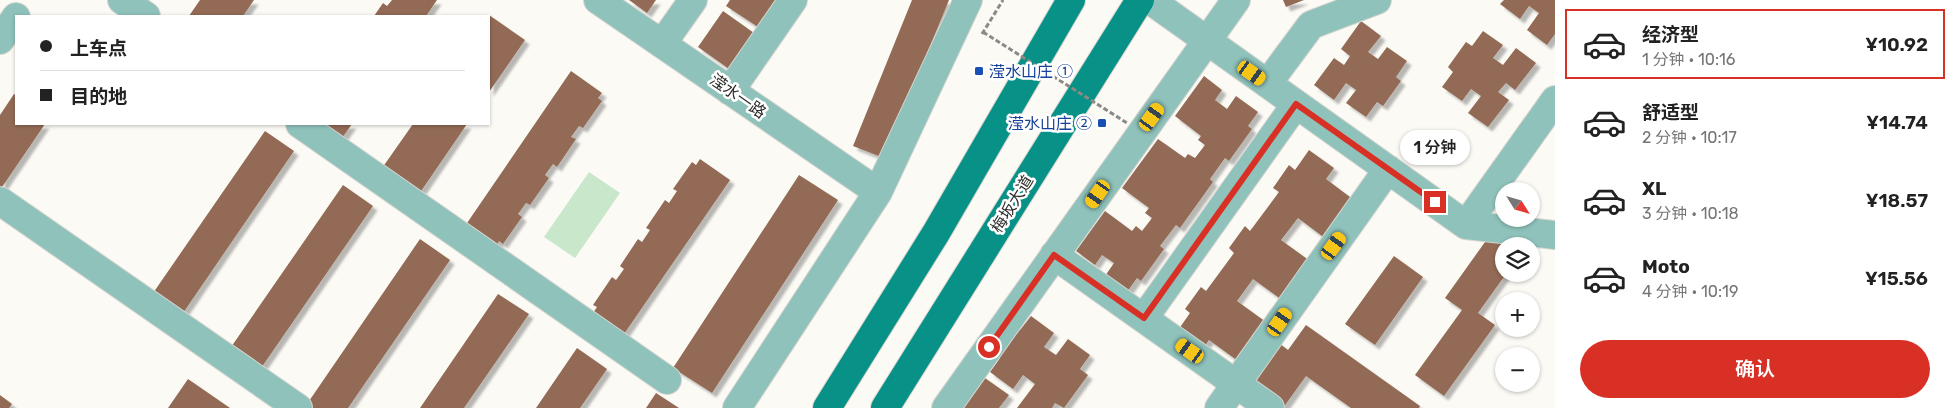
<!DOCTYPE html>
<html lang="zh">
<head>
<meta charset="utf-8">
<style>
	body { margin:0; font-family:Rubik,"Noto Sans SC",sans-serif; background:#f2f2f2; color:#222; height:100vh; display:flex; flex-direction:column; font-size:19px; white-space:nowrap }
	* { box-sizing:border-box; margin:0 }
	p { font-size:16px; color:#767676 }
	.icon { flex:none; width:28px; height:28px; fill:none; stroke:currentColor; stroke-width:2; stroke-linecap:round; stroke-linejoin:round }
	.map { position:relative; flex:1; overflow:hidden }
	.details { display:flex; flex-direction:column; background:#fff; width:400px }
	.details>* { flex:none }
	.banner { position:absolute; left:15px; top:15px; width:475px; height:110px; border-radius:0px; box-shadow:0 1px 4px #0004; display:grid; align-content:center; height:110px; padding:0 25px; background:#fff }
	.needle { width:32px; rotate:127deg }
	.fabs { position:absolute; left:1495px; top:182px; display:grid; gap:10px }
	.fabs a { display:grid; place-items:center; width:45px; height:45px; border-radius:50%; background:#fff; box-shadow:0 1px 4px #0004; font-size:25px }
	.end { position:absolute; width:22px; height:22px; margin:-11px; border:6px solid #d93025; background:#fff; box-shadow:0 0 0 2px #fff }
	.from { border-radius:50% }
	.bubble { position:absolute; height:35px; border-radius:18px; background:#fff; box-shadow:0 1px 4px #0004; font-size:16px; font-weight:600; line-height:35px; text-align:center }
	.car { position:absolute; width:15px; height:30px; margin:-15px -8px; border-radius:6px; box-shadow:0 0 4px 1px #0007; background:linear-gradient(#f5c518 24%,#345 0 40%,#f5c518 0 76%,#345 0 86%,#f5c518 0) }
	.banner b { display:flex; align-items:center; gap:18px; height:48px; font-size:19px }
	.banner b+b { border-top:1px solid #e0e0e0 }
	.banner i { width:12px; height:12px; background:#222 }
	ul { padding:9px 0 0; list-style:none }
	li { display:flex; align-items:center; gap:15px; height:70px; margin:0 10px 8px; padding:0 15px; border:2px solid transparent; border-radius:0px }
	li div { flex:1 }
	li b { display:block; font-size:19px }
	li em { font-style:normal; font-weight:600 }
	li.on { border-color:#d93025 }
	li>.icon { width:45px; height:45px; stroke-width:1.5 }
	.cta { display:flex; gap:10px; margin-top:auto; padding:10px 25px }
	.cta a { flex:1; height:58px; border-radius:30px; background:#d93025; color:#fff; font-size:20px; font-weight:600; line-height:58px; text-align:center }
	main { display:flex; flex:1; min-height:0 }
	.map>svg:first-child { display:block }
	.green { fill:#c9e7ca }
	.building { fill:#926b54; filter:url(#shadow) }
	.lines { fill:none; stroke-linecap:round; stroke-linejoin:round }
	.minor-casing { stroke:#d7d5d0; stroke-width:30 }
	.major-casing { stroke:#d7d5d0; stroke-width:30 }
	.path { stroke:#8b8a86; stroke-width:3; stroke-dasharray:5 2.5; stroke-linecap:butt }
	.minor { stroke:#8fc2bb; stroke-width:28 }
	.major { stroke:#089187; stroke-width:28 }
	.path-bridge { stroke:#8b8a86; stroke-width:3; stroke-dasharray:5 2.5; stroke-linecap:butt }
	.route { stroke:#d93025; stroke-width:6 }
	.transit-dot { fill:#1a4fb4; stroke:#fff; stroke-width:2 }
	.labels { text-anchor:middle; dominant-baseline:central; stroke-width:5; stroke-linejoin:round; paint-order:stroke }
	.transit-label { font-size:16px; fill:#164399; stroke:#fff; text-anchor:start }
	.street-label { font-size:16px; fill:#2c2c2a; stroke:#fff }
</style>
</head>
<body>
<main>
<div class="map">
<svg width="1555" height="408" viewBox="0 0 1555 408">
	<defs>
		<filter id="shadow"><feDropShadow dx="4.5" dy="4.5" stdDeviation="1" flood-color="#0004"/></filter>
	</defs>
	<rect width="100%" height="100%" fill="#fcfaf5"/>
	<path class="green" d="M589 172 620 193 575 258 544 237Z"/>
	<path class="building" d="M200 0H254L243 16H189Z
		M392 0H437L426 16H374L383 3 387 6Z
		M629 0H656L647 13Z
		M730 0H776L758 27 726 6Z
		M912 0H949L884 158 853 146Z
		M1283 0H1304L1286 7Z
		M1504 0H1555V34L1547 45 1527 30 1539 13 1529 6 1520 19 1500 4Z
		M723 11 754 33 729 69 698 47Z
		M489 15 525 40 489 92Z
		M1361 21 1381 36 1368 52 1378 59 1387 47 1407 61 1396 77 1401 81 1383 106 1377 102 1366 117 1346 103 1356 90 1346 83 1334 100 1314 85 1334 58 1344 65 1350 56 1341 49Z
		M1483 31 1503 45 1493 58 1503 65 1516 48 1536 63 1515 90 1506 83 1498 92 1509 100 1488 127 1468 113 1481 96 1471 89 1462 101 1442 87 1453 72 1448 67 1466 42 1472 46Z
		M571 71 602 93 598 98 602 101 583 128 579 126 571 137 576 139 557 167 553 164 545 175 549 178 530 205 526 203 518 214 522 217 503 244 499 241 496 247 465 226Z
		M1204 76 1222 90 1215 100 1227 109 1236 96 1258 112 1248 126 1252 129 1229 161 1225 158 1210 179 1213 182 1180 228 1176 225 1160 246 1164 249 1141 281 1137 278 1127 292 1105 276 1114 263 1102 255 1095 265 1076 251 1105 211 1132 231 1136 226 1142 231 1152 218 1145 213 1149 208 1122 188 1158 139 1185 158 1188 154 1195 158 1205 145 1198 140 1201 136 1175 116Z
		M14 94 16 95V124H45L0 190V115Z
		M322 124H352L342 138Z
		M413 124H467L417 197 380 171Z
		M265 131 294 151 181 316 151 296Z
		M1309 150 1334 168 1326 179 1354 200 1326 239 1298 218 1281 240 1310 261 1282 300 1253 279 1237 301 1266 322 1238 361 1209 340 1201 351 1176 333 1190 313 1185 309 1201 287 1206 291 1234 253 1229 248 1245 226 1250 231 1279 192 1273 188 1289 165 1295 170Z
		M700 159 730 180 624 334 593 313 597 307 593 305 612 277 616 280 624 269 620 266 638 239 642 242 650 230 646 228 665 200 669 203 677 191 673 189 692 162 696 165Z
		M799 175 838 200 712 393 673 368Z
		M343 185 373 206 259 371 229 350Z
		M1495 228 1521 246H1504V274H1506L1478 313 1495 325 1444 396 1415 375 1462 310 1445 298Z
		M420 239 450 260 348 408H313L307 404Z
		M1394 256 1423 277 1375 345 1345 324Z
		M498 294 529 314 464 408H420Z
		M1031 316 1054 333 1044 347 1056 355 1068 339 1090 355 1080 369 1088 375 1064 408 1055 403 1052 408H1017L1035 384 1023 375 1013 389 990 372 1000 358 994 354 1015 326 1020 330Z
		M1306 325 1420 406 1419 408H1351L1306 376 1283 408 1250 385 1279 343 1288 350Z
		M577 348 607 369 580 408H536Z
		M985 378 1009 395 999 408H954L969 387 975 392Z
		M188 379 230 408H168Z
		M656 393 679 408H646Z
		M0 395 12 404 9 408H0Z"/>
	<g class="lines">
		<g class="minor-casing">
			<path id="minor" d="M122 0 146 16
				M598 0 878 192
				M1150 0 1466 225 1555 235
				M0 40 16 17
				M662 44 693 0
				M1268 83 1311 25 1377 0
				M730 91 793 0
				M300 124 667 380
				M0 201 298 408
				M1466 225 1555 100
				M1054 255 1270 408
				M1144 318 1296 104
				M737 408 878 192 968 0
				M946 408 1236 0
				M1219 408 1388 169"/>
		</g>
		<g class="major-casing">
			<path id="major" d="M827 408 936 233 1071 0
				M885 408 1140 0"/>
		</g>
		<path class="path" d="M982 34 1003 0"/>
		<use href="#minor" class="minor"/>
		<use href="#major" class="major"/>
		<path class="path-bridge" d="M983 32 1127 123"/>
	</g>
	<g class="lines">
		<path class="route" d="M989 347 1054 255 1144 318 1296 104 1435 202"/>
	</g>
	<g class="transit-dot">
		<rect x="974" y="66" width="10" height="10" rx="2.5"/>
		<rect x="1097" y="118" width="10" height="10" rx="2.5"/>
	</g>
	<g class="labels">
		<g class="transit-label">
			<text x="989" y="71">滢水山庄 ①</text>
			<text x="1092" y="123" text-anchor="end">滢水山庄 ②</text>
		</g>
		<g class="street-label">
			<text transform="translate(738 96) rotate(35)">滢水一路</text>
			<text transform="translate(1012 204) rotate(-58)">梅坂大道</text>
		</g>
	</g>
</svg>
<div class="fabs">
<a><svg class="needle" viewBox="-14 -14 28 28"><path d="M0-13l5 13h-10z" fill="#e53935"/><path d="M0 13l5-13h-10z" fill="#767676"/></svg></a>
<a><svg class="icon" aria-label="layers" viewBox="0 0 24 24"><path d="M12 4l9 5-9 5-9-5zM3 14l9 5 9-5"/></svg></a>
<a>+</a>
<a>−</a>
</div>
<i class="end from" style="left:989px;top:347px"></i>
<i class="end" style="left:1435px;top:202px"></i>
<div class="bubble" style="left:1400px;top:130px;width:70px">1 分钟</div>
<i class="car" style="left:1252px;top:73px;rotate:125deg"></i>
<i class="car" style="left:1152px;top:117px;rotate:36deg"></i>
<i class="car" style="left:1098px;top:194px;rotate:215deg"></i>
<i class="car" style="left:1334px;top:246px;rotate:36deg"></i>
<i class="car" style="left:1280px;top:322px;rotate:35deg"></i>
<i class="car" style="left:1190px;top:351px;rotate:305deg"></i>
<div class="banner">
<b><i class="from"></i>上车点</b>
<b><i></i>目的地</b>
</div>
</div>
<section class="details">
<ul>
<li class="on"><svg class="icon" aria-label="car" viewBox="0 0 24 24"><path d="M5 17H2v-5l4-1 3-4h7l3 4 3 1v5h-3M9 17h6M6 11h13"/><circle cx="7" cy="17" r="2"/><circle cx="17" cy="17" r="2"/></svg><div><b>经济型</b><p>1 分钟 · 10:16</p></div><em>¥10.92</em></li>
<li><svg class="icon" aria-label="car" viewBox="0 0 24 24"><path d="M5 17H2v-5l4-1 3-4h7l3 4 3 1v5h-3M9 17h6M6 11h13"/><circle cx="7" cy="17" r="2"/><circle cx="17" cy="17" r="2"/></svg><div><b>舒适型</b><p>2 分钟 · 10:17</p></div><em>¥14.74</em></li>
<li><svg class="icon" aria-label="car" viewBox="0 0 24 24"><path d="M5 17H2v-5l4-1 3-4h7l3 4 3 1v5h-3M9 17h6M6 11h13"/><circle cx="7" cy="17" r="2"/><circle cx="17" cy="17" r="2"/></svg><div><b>XL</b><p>3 分钟 · 10:18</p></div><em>¥18.57</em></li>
<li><svg class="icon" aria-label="car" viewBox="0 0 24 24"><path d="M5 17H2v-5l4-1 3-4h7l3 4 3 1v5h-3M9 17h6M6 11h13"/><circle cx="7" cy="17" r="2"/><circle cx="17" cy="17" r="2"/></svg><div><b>Moto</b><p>4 分钟 · 10:19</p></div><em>¥15.56</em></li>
</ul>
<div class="cta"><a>确认</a></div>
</section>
</main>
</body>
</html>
